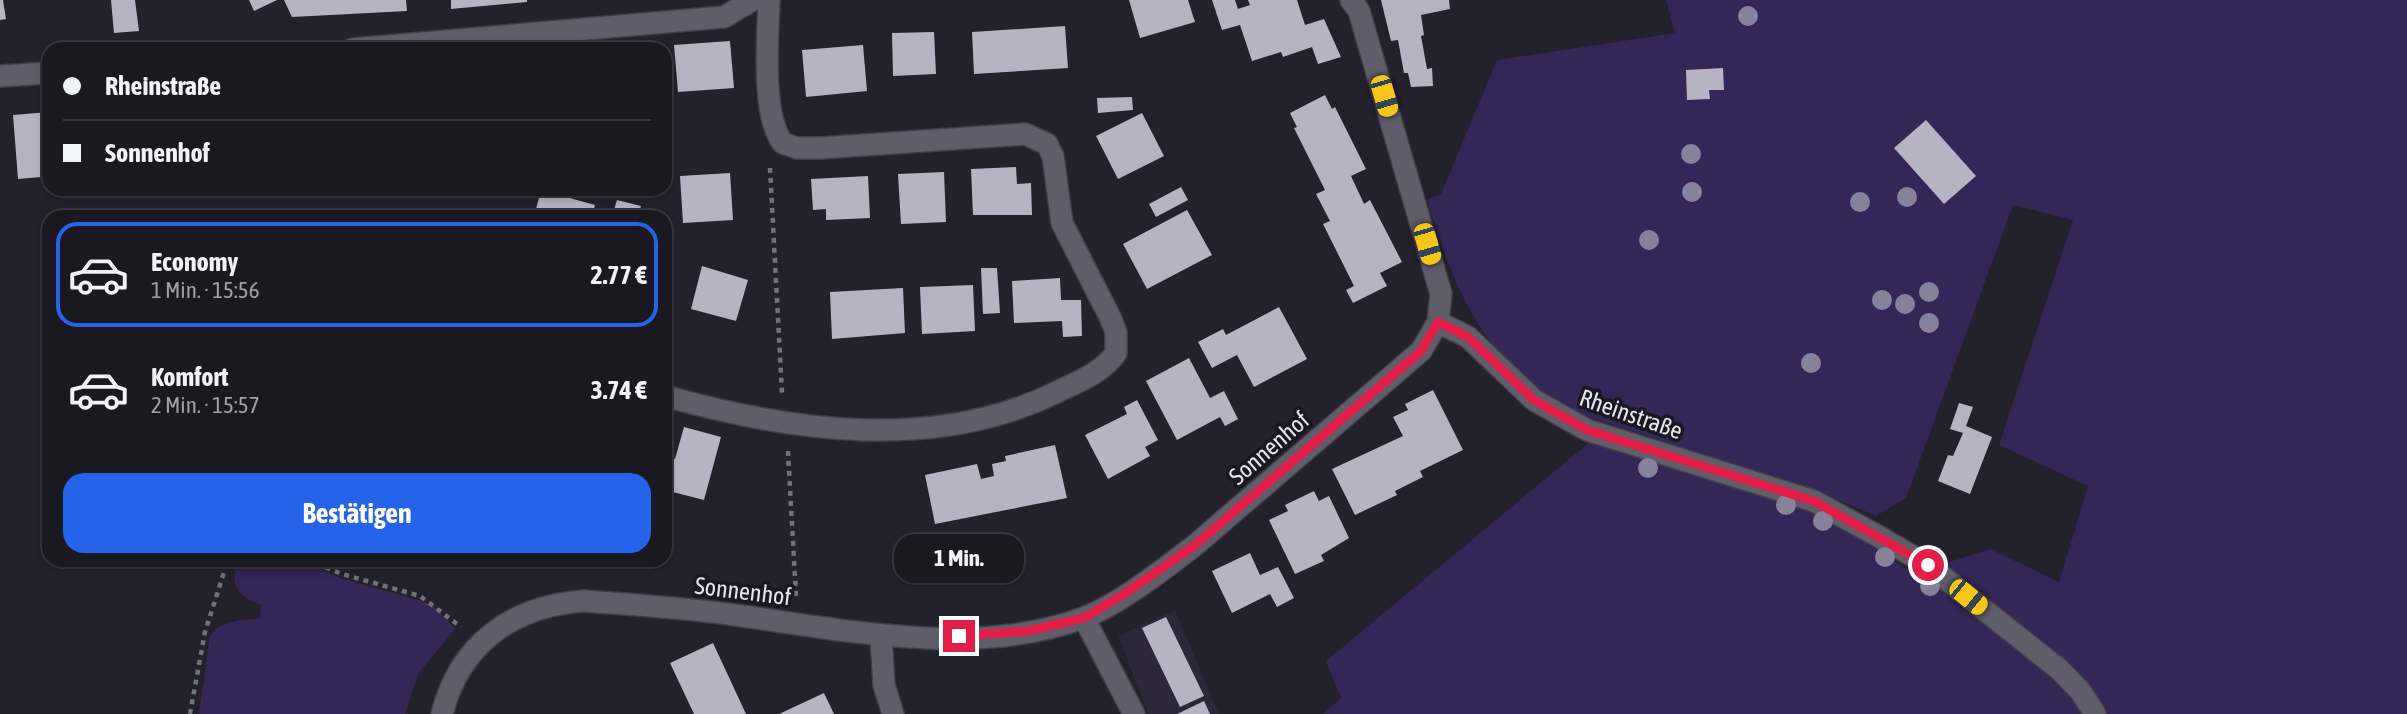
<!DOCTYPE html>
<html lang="de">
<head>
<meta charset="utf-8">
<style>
	body { margin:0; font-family:"Asap Condensed",sans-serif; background:#23222a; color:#f1f3f6; height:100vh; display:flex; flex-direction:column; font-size:26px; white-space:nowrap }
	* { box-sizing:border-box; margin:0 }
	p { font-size:23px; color:#9fa0a5 }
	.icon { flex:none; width:38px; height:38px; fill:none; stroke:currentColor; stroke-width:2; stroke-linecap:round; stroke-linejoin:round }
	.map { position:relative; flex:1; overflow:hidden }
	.details { position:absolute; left:42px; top:210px; width:630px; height:357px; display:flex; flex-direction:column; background:#1a1921; border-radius:21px; box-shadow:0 4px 10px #0003,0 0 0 2px #38383f }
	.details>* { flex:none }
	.top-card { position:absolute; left:42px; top:42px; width:630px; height:154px; border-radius:21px; box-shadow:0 4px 10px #0003,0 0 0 2px #38383f; display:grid; align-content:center; height:154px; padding:0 21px; background:#1a1921 }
	.end { position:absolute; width:32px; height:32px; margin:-16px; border:9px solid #e11d48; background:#fff; box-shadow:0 0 0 4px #fff }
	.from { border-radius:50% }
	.bubble { position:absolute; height:49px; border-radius:21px; background:#1a1921; box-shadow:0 4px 10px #0003,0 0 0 2px #38383f; font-size:23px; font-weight:700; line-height:49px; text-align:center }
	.car { position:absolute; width:21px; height:42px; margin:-21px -10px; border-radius:9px; box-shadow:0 0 5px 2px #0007; background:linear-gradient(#f5c518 24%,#345 0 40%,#f5c518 0 76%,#345 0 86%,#f5c518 0) }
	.top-card b { display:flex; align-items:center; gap:24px; height:66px; font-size:26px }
	.top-card b+b { border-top:2px solid #38383f }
	.top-card i { width:18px; height:18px; background:#f1f3f6 }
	ul { padding:12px 0 0; list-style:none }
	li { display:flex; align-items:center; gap:21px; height:105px; margin:0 14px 10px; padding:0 7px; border:4px solid transparent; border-radius:21px }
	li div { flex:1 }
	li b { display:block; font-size:26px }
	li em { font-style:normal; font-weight:700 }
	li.on { border-color:#2563eb }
	li>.icon { width:63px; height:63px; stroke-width:1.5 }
	.action { display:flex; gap:14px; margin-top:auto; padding:14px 21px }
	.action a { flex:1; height:80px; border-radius:21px; background:#2563eb; color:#fff; font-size:28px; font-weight:700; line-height:80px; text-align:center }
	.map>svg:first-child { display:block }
	.built { fill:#2c2839 }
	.green { fill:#342657 }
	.building { fill:#b6b4c3 }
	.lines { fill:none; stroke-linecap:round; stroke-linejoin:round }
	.minor-casing { stroke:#403f48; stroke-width:24 }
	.path { stroke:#727079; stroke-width:4.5; stroke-dasharray:5 5; stroke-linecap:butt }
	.minor { stroke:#605d6a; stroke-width:21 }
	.tree { fill:#86829a }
	.route { stroke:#e11d48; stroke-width:9 }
	.labels { text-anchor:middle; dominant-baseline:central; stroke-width:7; stroke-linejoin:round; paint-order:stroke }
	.street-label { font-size:24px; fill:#e6e5ec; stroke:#191722 }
</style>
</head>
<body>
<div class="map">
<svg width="2407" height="714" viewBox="0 0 2407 714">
	<rect width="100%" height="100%" fill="#23212c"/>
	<path class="built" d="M1175 610 1219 714H1149L1118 636Z"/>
	<path class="green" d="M1666 0H2407V714H1323L1341 698 1326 661 1591 441 1820 514 1935 587 1949 562 1990 549 2059 582 2088 486 1999 445 2073 220 2013 205 1906 498 1876 516 1819 492 1567 410C1482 356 1455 293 1427 200L1441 194 1497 60 1675 33Z
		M237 560H297L340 578 425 602 434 606 455 629 418 674 405 714H199L210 636C221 621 242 619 260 619L261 605C235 594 231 588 237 560Z"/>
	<path class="building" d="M0 0H3L6 19 0 20Z
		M111 0H135L139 31 114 33Z
		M249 0H277L254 11Z
		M284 0H406L407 11 292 17Z
		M451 0H527V2L451 9Z
		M1129 0H1188L1195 22 1140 38Z
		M1212 0H1235L1238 9 1250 5 1248 0H1297L1305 25 1324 19 1341 57 1318 64 1312 47 1283 57 1281 52 1252 61 1240 25 1222 30Z
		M1381 0H1449L1450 9 1421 15 1424 35 1421 36 1427 69 1432 68 1433 86 1411 87 1408 73H1404L1398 40 1391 41Z
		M1065 26 1068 68 974 74 972 32Z
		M934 32 936 74 893 76 892 33Z
		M730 41 734 88 678 92 674 45Z
		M863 45 867 91 806 97 802 50Z
		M665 47 671 82H665Z
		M1723 68 1724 90H1709L1710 99 1687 100 1686 70Z
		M1325 95 1332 109 1335 107 1366 169 1351 176 1364 204 1370 200 1402 262 1380 273 1387 286 1353 303 1346 290 1354 286 1323 224 1330 221 1316 194 1325 190 1294 128 1297 127 1290 113Z
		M1132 97 1133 110 1098 113 1097 98Z
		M49 112V166L40 167 41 177 18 179 13 115Z
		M1142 113 1164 156 1118 179 1096 136Z
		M1926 120 1976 176 1944 204 1894 148Z
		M1016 167 1017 184 1031 183 1032 215H973L971 169Z
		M944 172 946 222 901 224 898 174Z
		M730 173 733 220 683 223 680 176Z
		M868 176 870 218 826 220V209L813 210 811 179Z
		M1181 187 1188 200 1156 217 1149 204Z
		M541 190 595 205 592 217H534Z
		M617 200 641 206 638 217H612Z
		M1187 210 1212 255 1147 289 1123 244Z
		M702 266 748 280 736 321 691 309Z
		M981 268H997L1000 313 983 314Z
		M1060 278 1061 300H1081L1082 336 1063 337 1062 321 1014 323 1012 281Z
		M973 285 975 331 922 334 920 287Z
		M903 288 905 333 832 339 830 292Z
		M1279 307 1307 359 1254 387 1237 355 1212 368 1198 342 1223 329 1226 335Z
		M1189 358 1210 398 1224 391 1238 419 1225 426 1220 417 1177 440 1146 381Z
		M1433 390 1463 450 1420 471 1423 477 1395 491 1397 495 1355 515 1332 469 1403 436 1393 417 1408 410 1405 404Z
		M1137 400 1158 440 1145 447 1150 456 1108 479 1085 435 1127 414 1124 407Z
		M1959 403 1973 407 1966 426 1992 437 1970 494 1938 481 1948 455 1953 456 1963 433 1950 429Z
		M684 427 721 437 704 500 665 490V455L675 459Z
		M1055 445 1067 498 935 524 925 475 977 464 981 479 994 476 992 464 1006 461 1005 456Z
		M1314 491 1319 501 1329 496 1349 538 1321 555 1324 561 1295 574 1269 520 1288 511 1285 505Z
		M1250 553 1260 575 1278 567 1294 598 1277 607 1270 594 1232 613 1212 571Z
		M1166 617 1204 696 1180 707 1142 628Z
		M713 643 746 714H694L670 663Z
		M824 693 834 714H779Z
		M1204 701 1210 714H1177Z"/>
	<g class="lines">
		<g class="minor-casing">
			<path id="minor" d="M353 49 724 17 753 0
				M0 76 49 73
				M1438 322 1468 337 1534 400 1587 430 1814 501 1885 540 1928 565 2060 670 2081 692 2095 714
				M665 396C790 431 933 452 1055 393 1077 382 1102 373 1116 353V332L1110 317 1062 223 1053 156 1047 144 1025 134 820 148H797L783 143C761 116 768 36 769 0
				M1084 618 1134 714
				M881 637 884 685 893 714
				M442 714C460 643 513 606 584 601 636 605 690 608 742 616 849 631 978 657 1083 618 1118 605 1164 569 1194 546L1421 351 1438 322 1441 294 1359 11 1351 0"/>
		</g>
		<path class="path" d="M770 168 782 393
			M788 451 796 596
			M307 560 342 574 420 596 461 627
			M190 714 205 632 228 560"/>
		<use href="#minor" class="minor"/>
	</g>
	<g class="tree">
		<circle cx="1748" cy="16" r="10"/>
		<circle cx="1691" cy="154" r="10"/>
		<circle cx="1692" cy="192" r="10"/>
		<circle cx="1907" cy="197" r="10"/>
		<circle cx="1860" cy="202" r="10"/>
		<circle cx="1649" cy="240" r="10"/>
		<circle cx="1929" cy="292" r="10"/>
		<circle cx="1882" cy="300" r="10"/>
		<circle cx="1905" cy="304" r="10"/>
		<circle cx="1929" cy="323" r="10"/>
		<circle cx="1811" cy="363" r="10"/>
		<circle cx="1648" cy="468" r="10"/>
		<circle cx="1786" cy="505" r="10"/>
		<circle cx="1823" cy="521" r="10"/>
		<circle cx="1885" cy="557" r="10"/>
		<circle cx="1930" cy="586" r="10"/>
	</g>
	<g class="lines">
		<path class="route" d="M959 636 1028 631 1084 618 1124 594 1194 546 1421 351 1438 322 1468 337 1534 400 1587 430 1814 501 1928 565"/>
	</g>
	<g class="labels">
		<g class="street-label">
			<text transform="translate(1631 414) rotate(19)">Rheinstraße</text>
			<text transform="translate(1269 448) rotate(-41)">Sonnenhof</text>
			<text transform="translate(743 591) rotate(7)">Sonnenhof</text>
		</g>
	</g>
</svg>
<i class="end from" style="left:1928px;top:565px"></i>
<i class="end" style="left:959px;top:636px"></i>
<div class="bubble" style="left:894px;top:534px;width:130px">1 Min.</div>
<i class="car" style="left:1384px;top:96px;rotate:164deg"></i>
<i class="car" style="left:1427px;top:244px;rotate:164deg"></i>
<i class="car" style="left:1968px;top:597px;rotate:129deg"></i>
<div class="top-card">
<b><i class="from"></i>Rheinstraße</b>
<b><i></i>Sonnenhof</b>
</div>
<section class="details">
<ul>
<li class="on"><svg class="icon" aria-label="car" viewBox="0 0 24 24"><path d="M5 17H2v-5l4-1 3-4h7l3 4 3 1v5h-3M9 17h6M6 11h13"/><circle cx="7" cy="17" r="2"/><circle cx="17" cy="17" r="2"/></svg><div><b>Economy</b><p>1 Min. · 15:56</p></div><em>2.77 €</em></li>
<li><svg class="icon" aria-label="car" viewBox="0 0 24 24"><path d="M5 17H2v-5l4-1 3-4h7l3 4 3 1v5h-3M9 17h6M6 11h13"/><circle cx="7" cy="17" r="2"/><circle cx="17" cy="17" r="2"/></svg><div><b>Komfort</b><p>2 Min. · 15:57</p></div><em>3.74 €</em></li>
</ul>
<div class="action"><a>Bestätigen</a></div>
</section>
</div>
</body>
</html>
